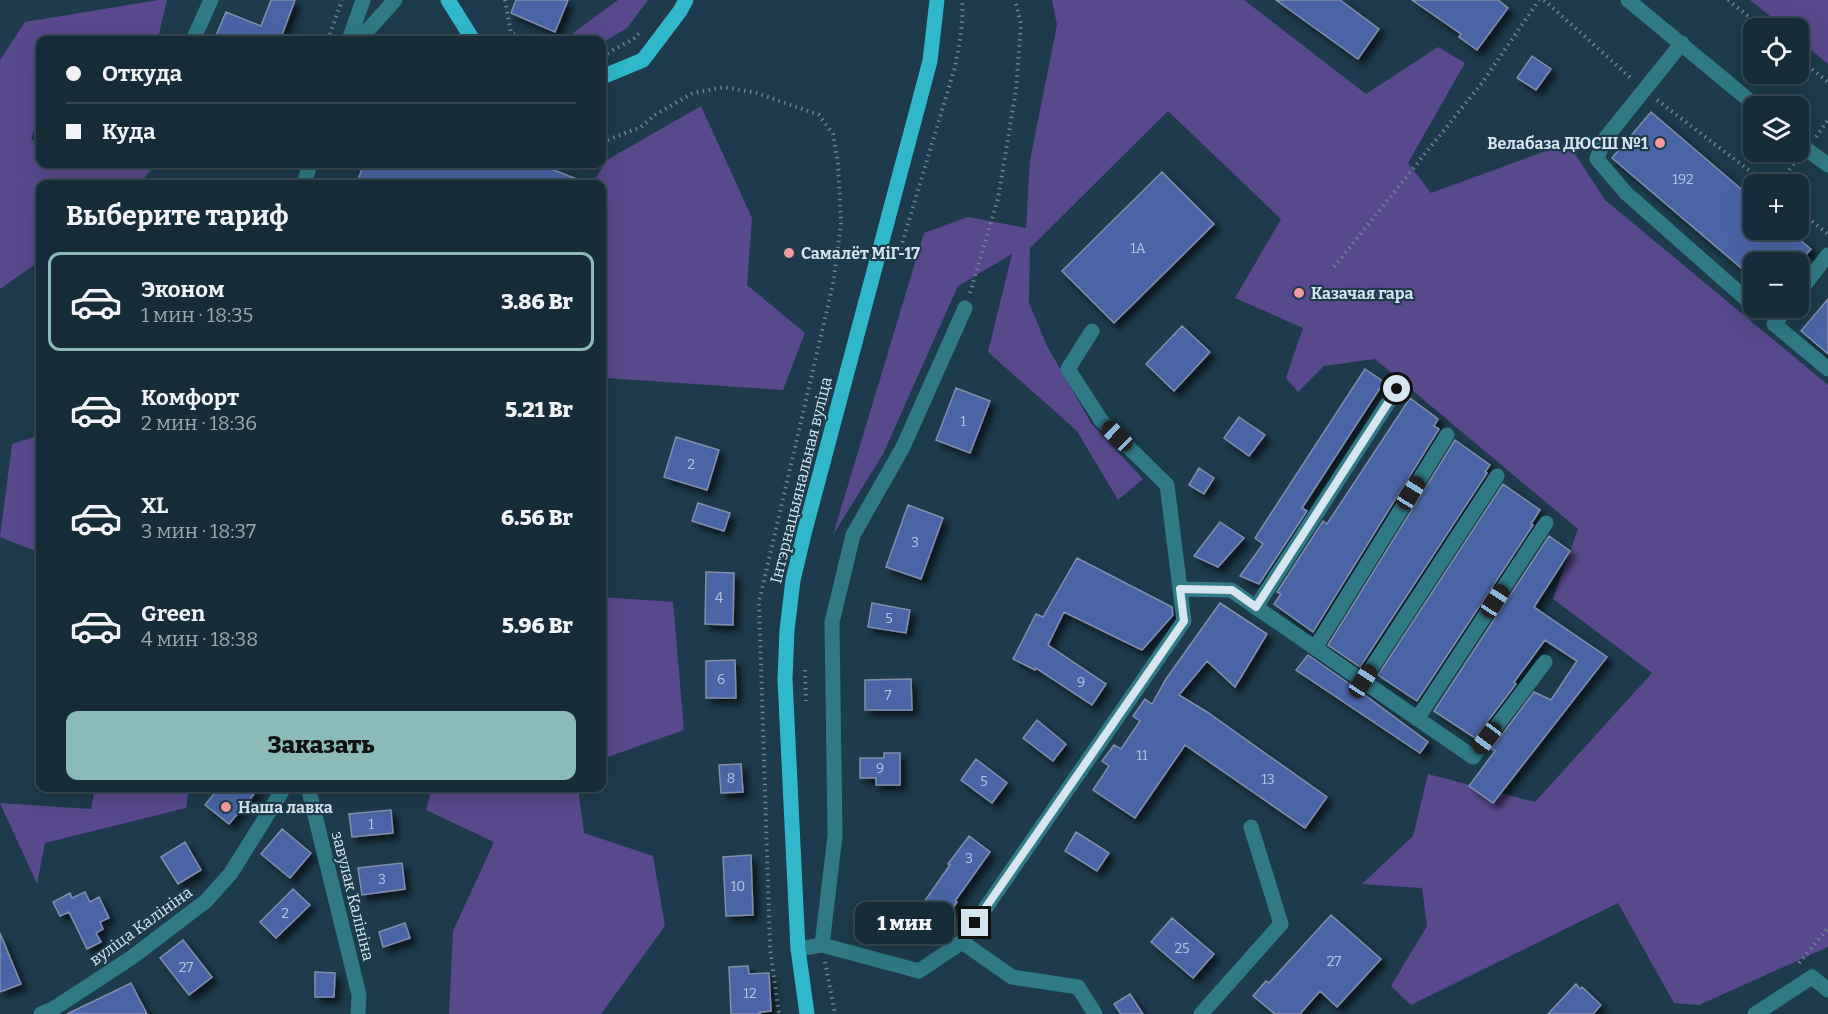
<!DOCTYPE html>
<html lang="ru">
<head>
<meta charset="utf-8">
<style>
	body { margin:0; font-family:Bitter,serif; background:#1f3441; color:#f1f3f6; height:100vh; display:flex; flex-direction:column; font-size:22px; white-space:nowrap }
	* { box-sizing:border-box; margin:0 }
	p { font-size:20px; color:#9ea7ae }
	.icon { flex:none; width:33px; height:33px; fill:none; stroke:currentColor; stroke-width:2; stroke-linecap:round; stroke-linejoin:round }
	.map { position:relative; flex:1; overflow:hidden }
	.sheet { position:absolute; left:36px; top:180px; width:570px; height:612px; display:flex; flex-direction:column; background:#162c39; border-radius:12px; box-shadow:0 6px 24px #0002,0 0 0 2px #354853 }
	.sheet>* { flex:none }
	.banner { position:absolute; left:36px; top:36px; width:570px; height:132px; border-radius:12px; box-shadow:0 6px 24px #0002,0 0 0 2px #354853; display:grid; align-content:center; height:132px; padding:0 30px; background:#162c39 }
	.fabs { position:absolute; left:1743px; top:18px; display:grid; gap:12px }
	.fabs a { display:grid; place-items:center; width:66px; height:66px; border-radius:12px; background:#162c39; box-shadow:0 6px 24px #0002,0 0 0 2px #354853; font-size:30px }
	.end { position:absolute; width:27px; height:27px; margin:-14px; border:8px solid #d5e6f1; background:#111; box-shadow:0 0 0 3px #111 }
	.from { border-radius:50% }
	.bubble { position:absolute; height:42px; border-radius:12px; background:#162c39; box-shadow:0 6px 24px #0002,0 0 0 2px #354853; font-size:20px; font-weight:800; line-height:42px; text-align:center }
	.car { position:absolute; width:18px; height:36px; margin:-18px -9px; border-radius:8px; box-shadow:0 0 4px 2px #0007; background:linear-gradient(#222 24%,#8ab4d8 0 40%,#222 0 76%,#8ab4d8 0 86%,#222 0) }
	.banner b { display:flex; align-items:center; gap:21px; height:57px; font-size:22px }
	.banner b+b { border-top:2px solid #354853 }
	.banner i { width:15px; height:15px; background:#f1f3f6 }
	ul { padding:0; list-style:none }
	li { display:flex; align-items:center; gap:18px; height:99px; margin:0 12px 9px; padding:0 18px; border:3px solid transparent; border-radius:12px }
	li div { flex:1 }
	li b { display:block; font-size:22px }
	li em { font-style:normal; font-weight:800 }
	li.active { border-color:#8bbbb9 }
	li>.icon { width:54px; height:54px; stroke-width:1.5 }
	h2 { padding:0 30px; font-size:27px; line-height:72px }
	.action { display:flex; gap:12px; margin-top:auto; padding:12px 30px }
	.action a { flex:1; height:69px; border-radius:12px; background:#8bbbb9; color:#111; font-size:24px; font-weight:800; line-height:69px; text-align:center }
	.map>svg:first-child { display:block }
	.green { fill:#58498c }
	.building { fill:#4865a5; stroke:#818fad; stroke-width:1.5; filter:url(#shadow) }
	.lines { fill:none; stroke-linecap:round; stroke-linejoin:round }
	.path { stroke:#6c8493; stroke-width:4; stroke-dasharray:1.5 4.5; stroke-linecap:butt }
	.minor { stroke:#2f7a85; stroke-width:15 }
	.major { stroke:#30b7ca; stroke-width:15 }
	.route { stroke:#d5e6f1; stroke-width:8 }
	.poi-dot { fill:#f49aa1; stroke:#1d3b4c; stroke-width:2 }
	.labels { text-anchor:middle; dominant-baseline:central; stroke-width:4.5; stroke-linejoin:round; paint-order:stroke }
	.number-label { font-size:14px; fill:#b2c6de }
	.poi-label { font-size:16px; font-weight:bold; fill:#d5e6f1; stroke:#1d3b4c; text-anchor:start }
	.street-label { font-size:16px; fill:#d5e6f1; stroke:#1d3b4c }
</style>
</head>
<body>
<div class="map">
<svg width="1828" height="1014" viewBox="0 0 1828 1014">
	<defs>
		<filter id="shadow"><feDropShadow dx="5.5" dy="5.5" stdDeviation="3" flood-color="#0009"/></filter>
	</defs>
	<rect width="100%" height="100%" fill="#1d3b4c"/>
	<path class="green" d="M158 0H167L159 34 146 40H40V108L31 140 40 141V164H156L139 184H40V261L0 289V60L25 22Z
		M618 0H648L627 28 602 43V40H569V36Z
		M1052 0H1244L1366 94 1438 47 1465 63 1408 163 1431 193 1568 143 1605 200 1828 385V947L1699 1005 1674 1003 1618 903 1411 1005 1391 986 1427 926 1422 888 1362 884 1413 836 1428 774 1535 802 1652 673 1553 599 1578 529 1375 359 1324 366 1298 392 1286 378 1303 328 1235 298 1281 219 1168 111 1030 248 1029 303 1047 346 1091 423 1143 479 1118 500 1077 431 988 352 1012 254 958 286 883 454 833 535 924 233 968 217 1026 228 1030 160 1057 25Z
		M1750 0H1828V64L1799 40 1798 28H1785Z
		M701 106 752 218 747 285 805 333 783 390 606 378 602 430V184H592L607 160Z
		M40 435V553L0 537 12 444Z
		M602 597 673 602 684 730 602 759Z
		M95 788H189L186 808 45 843 37 884 0 803 91 809Z
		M432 788H578L584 833 653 856 665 926 601 1014H449L453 931 494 842 426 810Z"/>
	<path class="building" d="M271 0H295L282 35 294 40H214L226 12 261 26Z
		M516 0H568L555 32 511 13Z
		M1276 0H1340L1379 29 1358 59Z
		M1412 0H1498L1508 8 1477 50 1459 37 1461 34Z
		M1532 56 1551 69 1536 90 1517 78Z
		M1651 112 1754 200V230H1788L1811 249 1799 262H1754V279L1612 158Z
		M364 164H539L589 184H356Z
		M1162 172 1214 224 1114 323 1062 271Z
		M1828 299V354L1801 331Z
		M1182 326 1210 352 1174 391 1146 364Z
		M1365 369 1384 382 1302 508 1307 511 1259 584 1240 576 1263 544 1255 538Z
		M956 388 990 401 970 453 936 440Z
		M1410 398 1438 419 1434 426 1439 429 1313 632 1274 604 1281 594 1277 592 1323 521 1327 524Z
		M1239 417 1265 435 1249 456 1224 438Z
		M676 437 719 450 707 490 664 477Z
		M1455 440 1490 465 1485 472 1487 473 1360 667 1328 645Z
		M1199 468 1214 478 1204 494 1189 485Z
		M1503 484 1540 510 1531 524 1533 525 1417 701 1378 675Z
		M698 503 730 513 724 531 692 521Z
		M908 505 943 518 921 579 886 567Z
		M1220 522 1244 538 1218 567 1194 556Z
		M1549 536 1570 551 1534 607 1607 657 1493 803 1469 786 1495 751 1491 749 1534 692 1551 700 1577 661 1545 640 1514 682 1516 684 1475 738 1434 711Z
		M1077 558 1172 607 1173 615 1142 650 1064 612 1048 645 1106 684 1092 705 1036 668 1035 670 1013 659 1036 614 1043 617Z
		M706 572 734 573 733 625 705 624Z
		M872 603 910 610 906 633 868 627Z
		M1220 603 1267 634 1235 687 1207 661 1179 695 1207 712 1327 797 1305 828 1185 745 1135 818 1093 790 1109 766 1102 761 1114 745 1121 749 1140 721 1133 716 1145 699 1152 704 1166 679Z
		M1308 655 1354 687 1428 742 1420 753 1296 670Z
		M735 660 736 698H706V661Z
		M911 679 912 710H865V680Z
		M1037 720 1066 744 1053 761 1023 738Z
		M884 753H900V785H876V778H860V758H884Z
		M976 759 1007 783 992 803 961 780Z
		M741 764 743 792 721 793 719 765Z
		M219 788H259L229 824 205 805Z
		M391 810 393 833 352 837 349 814Z
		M282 829 311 853 290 878 261 854Z
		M1076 832 1109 853 1097 871 1065 851Z
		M969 836 990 852 955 901 957 902 934 935 912 919 950 865 948 864Z
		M185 842 201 870 178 884 161 857Z
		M751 855 753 915 726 916 723 857Z
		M402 863 405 889 362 895 358 868Z
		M293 889 310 905 276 938 260 922Z
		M85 892 90 902 99 897 109 918 100 922 103 929 96 933 101 942 87 949 69 912 60 916 53 902 70 893 72 898Z
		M1331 915 1381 959 1337 1007 1320 991 1300 1014H1275L1253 996 1266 981 1269 983Z
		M1172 918 1214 954 1193 978 1151 942Z
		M405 923 410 938 383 947 379 932Z
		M0 933 21 984 0 992Z
		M183 940 212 977 189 995 160 958Z
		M748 966 749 974 769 973 771 1011 760 1012 761 1014H731L729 967Z
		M315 972 335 973 334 997H315Z
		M131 983 147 1014H67L117 990Z
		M1576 984 1580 989 1582 987 1601 1005 1593 1014H1548Z
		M1130 994 1143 1014H1121L1114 1004Z"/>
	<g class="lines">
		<path class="path" d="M505 0 511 33 526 40
			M1544 0 1633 80
			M1728 0 1763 28
			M328 40 342 0
			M602 56 635 38 639 33
			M1798 58 1828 82
			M1657 100 1767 184
			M1816 137 1828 120
			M602 142 641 127 655 115 693 93 724 87 757 93 819 115 833 134 838 163 841 224 833 284 759 602 770 948 779 1014
			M1778 184 1796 161
			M1798 210 1828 234
			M899 254 955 67C959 45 964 23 962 0
			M1334 267 1482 83 1539 0
			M970 293 998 199 1016 90 1021 24 1015 0
			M805 670 806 701
			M825 962 835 1014
			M1799 963 1828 928"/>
		<path class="minor" d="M1628 0 1756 106
			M193 40 211 0
			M349 40 363 0
			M359 40 395 0
			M1682 43 1604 140 1597 159 1626 193 1754 306
			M1798 143 1828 165
			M304 184 310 164
			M1798 293 1828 255
			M1787 308 1774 324 1828 369
			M1180 589 1231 590 1473 757 1545 662
			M1256 607 1397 389
			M1315 648 1447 435
			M1363 681 1497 476
			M1417 719 1546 523
			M306 788 309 791 359 995 358 1014
			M962 942 1012 977 1078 987 1095 1014
			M822 945 835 836 832 622 853 535 903 447 965 308
			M798 949 822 945 919 971 962 942 1184 621 1167 485 1101 420 1068 369 1092 331
			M41 1014 53 1009 131 958 206 901 231 873 284 788
			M1201 1014 1281 924 1251 827
			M1755 1014 1812 977 1828 990"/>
		<path class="major" d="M448 0 473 40
			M602 77 643 60 680 11 686 0
			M807 1014 798 949 785 679 787 630 793 580 805 530 930 61 937 0"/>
	</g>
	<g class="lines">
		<path class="route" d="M975 923 1184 621 1180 589 1232 590 1256 607 1397 389"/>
	</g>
	<g class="poi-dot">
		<circle cx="1660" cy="143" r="6"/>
		<circle cx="789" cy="253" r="6"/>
		<circle cx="1299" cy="293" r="6"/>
		<circle cx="226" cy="807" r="6"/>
	</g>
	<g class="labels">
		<g class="number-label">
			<text x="1683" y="179">192</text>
			<text x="1138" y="248">1А</text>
			<text x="963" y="421">1</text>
			<text x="691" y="464">2</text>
			<text x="915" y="542">3</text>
			<text x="719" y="598">4</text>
			<text x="889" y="618">5</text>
			<text x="721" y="679">6</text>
			<text x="1081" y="682">9</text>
			<text x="888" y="695">7</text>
			<text x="1142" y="755">11</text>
			<text x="880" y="768">9</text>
			<text x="731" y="778">8</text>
			<text x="1268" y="779">13</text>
			<text x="984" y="781">5</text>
			<text x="371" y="824">1</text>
			<text x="969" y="858">3</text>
			<text x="382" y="879">3</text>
			<text x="738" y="886">10</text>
			<text x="285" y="913">2</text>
			<text x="1182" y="948">25</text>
			<text x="1334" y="961">27</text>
			<text x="186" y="967">27</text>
			<text x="750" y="993">12</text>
		</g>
		<g class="poi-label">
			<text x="1648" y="143" text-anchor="end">Велабаза ДЮСШ №1</text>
			<text x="801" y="253">Самалёт МіГ-17</text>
			<text x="1311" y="293">Казачая гара</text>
			<text x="238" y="807">Наша лавка</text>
		</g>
		<g class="street-label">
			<text transform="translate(801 480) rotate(-76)">Інтэрнацыянальная вуліца</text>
			<text transform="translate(353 896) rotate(76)">завулак Калініна</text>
			<text transform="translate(141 926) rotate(-36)">вуліца Калініна</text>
		</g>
	</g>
</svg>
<div class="fabs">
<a><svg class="icon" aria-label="locate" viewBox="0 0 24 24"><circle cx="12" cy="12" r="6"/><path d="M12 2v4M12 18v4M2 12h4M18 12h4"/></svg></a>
<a><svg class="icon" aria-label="layers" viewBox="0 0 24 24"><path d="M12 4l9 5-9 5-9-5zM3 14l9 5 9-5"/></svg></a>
<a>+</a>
<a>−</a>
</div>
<i class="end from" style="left:1397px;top:389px"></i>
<i class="end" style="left:975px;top:923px"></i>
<div class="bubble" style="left:855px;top:902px;width:99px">1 мин</div>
<i class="car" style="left:1117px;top:436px;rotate:314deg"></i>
<i class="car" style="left:1411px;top:493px;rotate:32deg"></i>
<i class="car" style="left:1495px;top:601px;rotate:33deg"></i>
<i class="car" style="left:1363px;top:681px;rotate:33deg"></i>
<i class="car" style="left:1487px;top:738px;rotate:217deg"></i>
<div class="banner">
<b><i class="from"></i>Откуда</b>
<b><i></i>Куда</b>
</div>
<section class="sheet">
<h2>Выберите тариф</h2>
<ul>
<li class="active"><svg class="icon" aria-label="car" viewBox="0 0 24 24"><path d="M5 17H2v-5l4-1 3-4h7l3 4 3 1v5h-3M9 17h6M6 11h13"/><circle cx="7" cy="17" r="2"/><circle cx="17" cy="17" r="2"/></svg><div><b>Эконом</b><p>1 мин · 18:35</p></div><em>3.86 Br</em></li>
<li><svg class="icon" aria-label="car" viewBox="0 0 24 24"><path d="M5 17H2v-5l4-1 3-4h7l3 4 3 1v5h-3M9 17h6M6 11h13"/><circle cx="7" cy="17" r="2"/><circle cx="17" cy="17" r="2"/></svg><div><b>Комфорт</b><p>2 мин · 18:36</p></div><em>5.21 Br</em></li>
<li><svg class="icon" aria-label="car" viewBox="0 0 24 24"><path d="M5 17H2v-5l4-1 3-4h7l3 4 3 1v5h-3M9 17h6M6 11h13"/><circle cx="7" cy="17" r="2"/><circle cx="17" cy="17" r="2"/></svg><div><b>XL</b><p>3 мин · 18:37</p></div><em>6.56 Br</em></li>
<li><svg class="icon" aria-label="car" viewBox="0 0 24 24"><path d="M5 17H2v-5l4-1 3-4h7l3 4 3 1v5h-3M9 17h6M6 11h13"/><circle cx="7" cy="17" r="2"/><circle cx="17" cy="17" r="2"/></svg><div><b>Green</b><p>4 мин · 18:38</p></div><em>5.96 Br</em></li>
</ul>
<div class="action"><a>Заказать</a></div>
</section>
</div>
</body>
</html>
